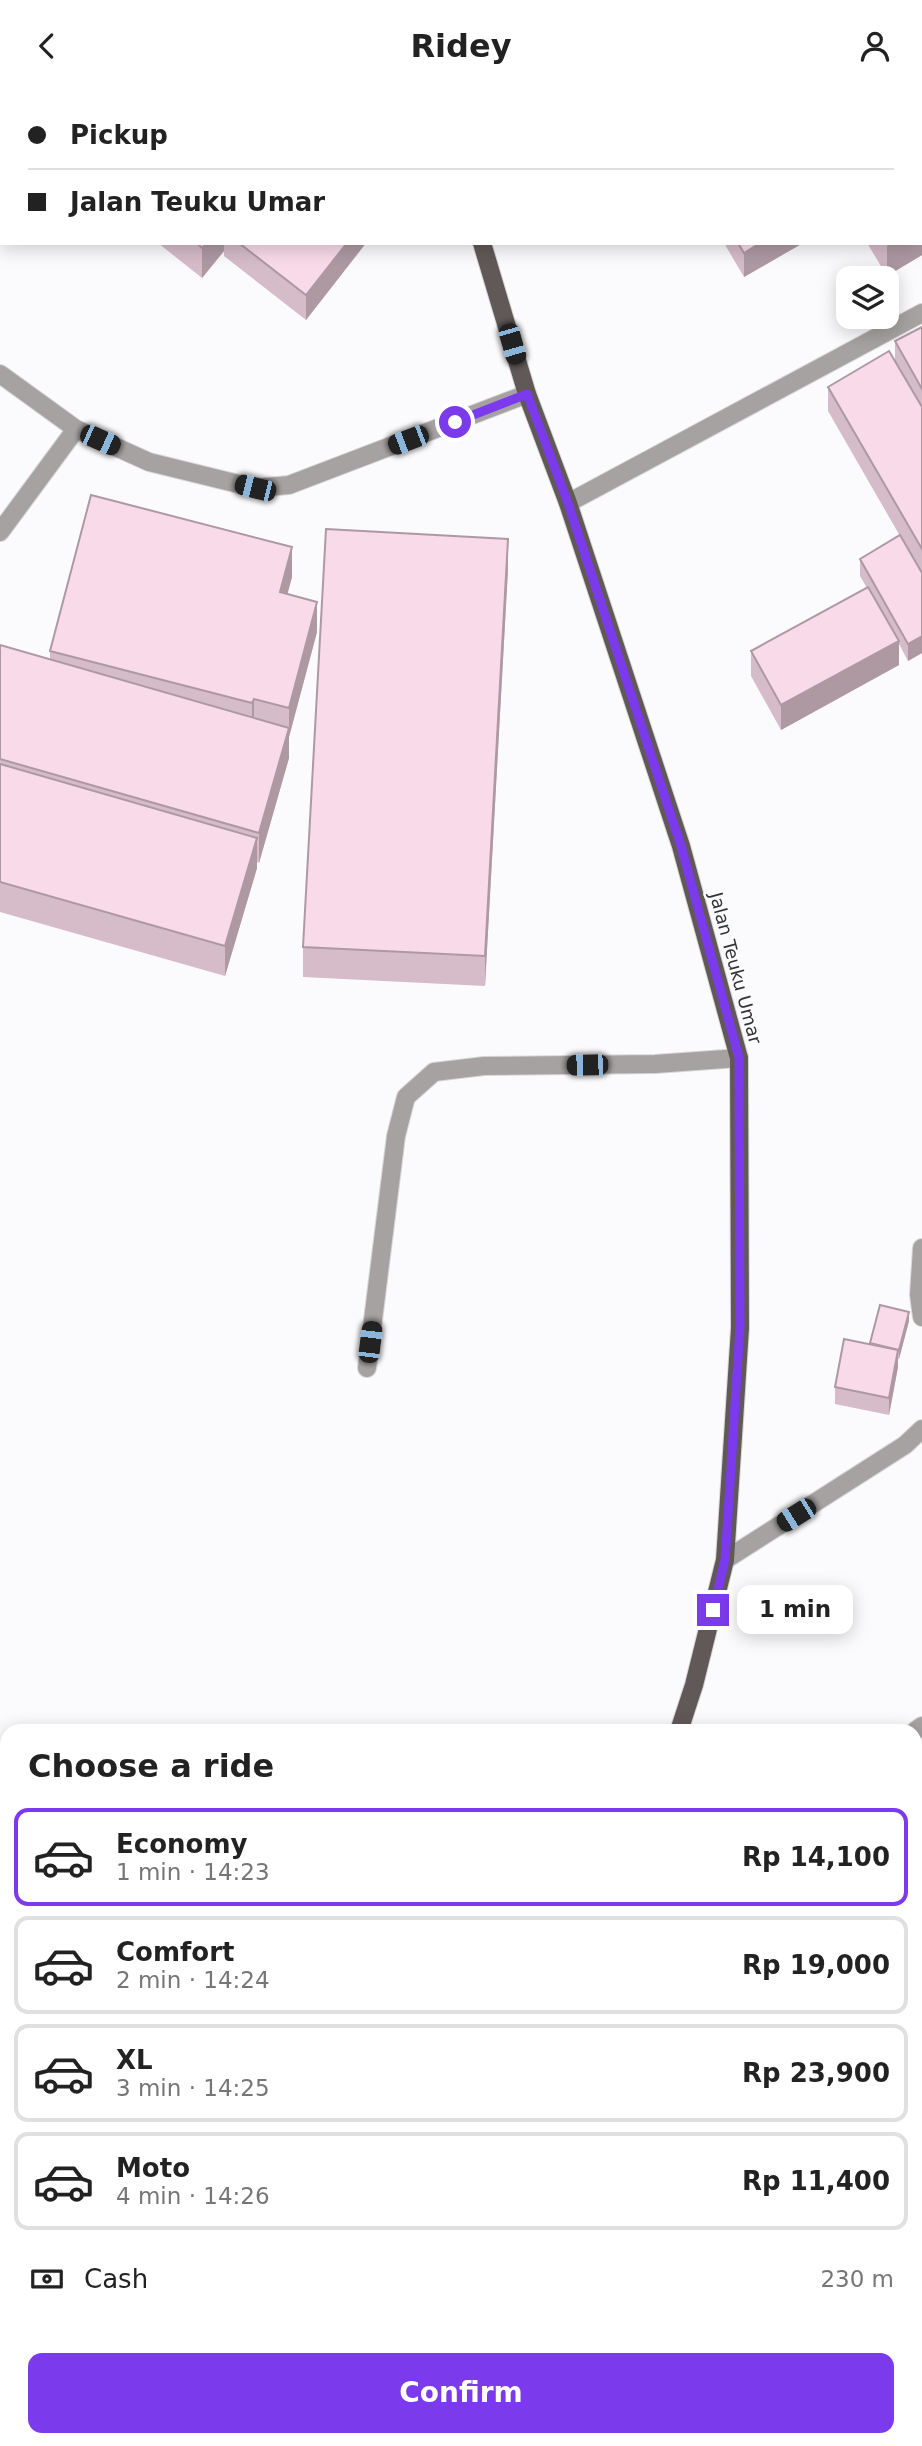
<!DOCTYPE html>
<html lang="en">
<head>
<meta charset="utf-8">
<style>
	body { margin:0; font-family:"DejaVu Sans",sans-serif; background:#f2f2f2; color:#222; height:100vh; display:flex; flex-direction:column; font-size:26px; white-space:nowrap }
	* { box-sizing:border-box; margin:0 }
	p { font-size:23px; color:#767676 }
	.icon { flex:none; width:38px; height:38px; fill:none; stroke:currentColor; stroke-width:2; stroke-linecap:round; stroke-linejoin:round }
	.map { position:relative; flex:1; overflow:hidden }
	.side { position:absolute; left:0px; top:1633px; width:922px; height:723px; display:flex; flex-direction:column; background:#fff; border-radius:21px 21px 0 0; box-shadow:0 4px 18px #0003 }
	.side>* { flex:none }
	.hud { position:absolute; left:0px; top:0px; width:922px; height:154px; box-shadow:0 4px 18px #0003; display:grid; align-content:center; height:154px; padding:0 28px; background:#fff }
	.tools { position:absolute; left:836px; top:175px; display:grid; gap:14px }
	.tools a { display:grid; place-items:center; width:63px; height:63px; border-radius:14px; background:#fff; box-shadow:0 4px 18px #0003; font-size:35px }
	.end { position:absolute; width:32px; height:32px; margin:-16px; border:9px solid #7c3aed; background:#fff; box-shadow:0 0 0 4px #fff }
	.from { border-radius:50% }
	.bubble { position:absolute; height:49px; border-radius:14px; background:#fff; box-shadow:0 4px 18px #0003; font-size:23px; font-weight:800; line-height:49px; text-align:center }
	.car { position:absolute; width:21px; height:42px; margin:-21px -10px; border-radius:9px; box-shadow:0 0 5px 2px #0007; background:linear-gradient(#222 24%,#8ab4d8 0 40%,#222 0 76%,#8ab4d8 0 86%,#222 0) }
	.hud b { display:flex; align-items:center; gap:24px; height:66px; font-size:26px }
	.hud b+b { border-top:2px solid #e0e0e0 }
	.hud i { width:18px; height:18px; background:#222 }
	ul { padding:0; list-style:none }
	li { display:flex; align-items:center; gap:21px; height:98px; margin:0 14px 10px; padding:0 14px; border:4px solid #e0e0e0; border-radius:14px }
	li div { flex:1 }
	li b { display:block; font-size:26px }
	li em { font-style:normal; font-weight:800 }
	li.active { border-color:#7c3aed }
	li>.icon { width:63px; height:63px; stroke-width:1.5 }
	h2 { padding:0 28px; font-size:32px; line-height:84px }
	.pay { display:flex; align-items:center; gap:18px; height:77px; padding:0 28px; font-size:26px }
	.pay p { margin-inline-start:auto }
	.action { display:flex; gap:14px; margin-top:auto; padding:14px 28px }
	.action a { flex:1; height:80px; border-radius:14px; background:#7c3aed; color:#fff; font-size:28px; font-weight:800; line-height:80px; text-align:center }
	header { display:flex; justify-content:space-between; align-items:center; height:91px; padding:0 28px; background:#fff; font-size:32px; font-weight:800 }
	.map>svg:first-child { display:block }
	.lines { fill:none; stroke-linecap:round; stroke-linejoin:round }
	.minor-casing { stroke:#d7d7d9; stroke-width:20 }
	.major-casing { stroke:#d7d7d9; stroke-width:20 }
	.minor { stroke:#a6a2a1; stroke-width:18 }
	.major { stroke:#615958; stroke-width:18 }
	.wall { fill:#d6bbc8 }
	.shaded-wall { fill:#ae99a3 }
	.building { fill:#f9dae9; stroke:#ae99a3; stroke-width:2 }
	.route { stroke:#7c3aed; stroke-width:9 }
	.labels { text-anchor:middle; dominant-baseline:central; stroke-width:5; stroke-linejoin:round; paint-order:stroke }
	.street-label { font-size:18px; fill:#323336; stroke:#fbfbfd }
</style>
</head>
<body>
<header><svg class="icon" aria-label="back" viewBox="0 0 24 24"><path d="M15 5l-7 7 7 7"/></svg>Ridey<svg class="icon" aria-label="person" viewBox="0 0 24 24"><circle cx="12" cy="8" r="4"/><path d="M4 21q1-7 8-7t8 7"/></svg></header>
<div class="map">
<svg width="922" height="2355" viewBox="0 0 922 2355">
	<rect width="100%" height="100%" fill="#fbfbfd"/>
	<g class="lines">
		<g class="minor-casing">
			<path id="minor" d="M529 2 532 0
				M0 283 76 338 149 371 255 397 289 394 527 303
				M568 412 922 222
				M0 441 76 338
				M922 1157 919 1204 922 1226
				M367 1277 396 1045 406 1006 434 981 484 975 655 973 739 967
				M725 1469 905 1354 922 1338
				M915 1640 922 1635"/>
		</g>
		<g class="major-casing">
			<path id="major" d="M433 0V2
				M482 152 527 303 568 412 681 755 739 967 740 1237 725 1469 694 1594 679 1640
				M396 2355 399 2348"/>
		</g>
		<use href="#minor" class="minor"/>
		<use href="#major" class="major"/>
	</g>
	<path class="wall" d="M15 0H338V2H15Z
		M849 0H922V164L887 185 867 152H920V2H846Z
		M158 152H366L306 229 224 165V160L202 187Z
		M724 152H803L744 186Z
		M922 236V562L908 570 899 553V574L781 639 751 585V560L867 497 860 485V468L900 445 828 320V296L895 270V250Z
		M508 478 485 895 303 886V856Z
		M292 486 287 503 317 541 289 646V667L259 772 257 771V777L225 885 0 821V554L50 569V560Z
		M880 1214 909 1230 899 1268H898V1276L889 1324 835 1313V1296L870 1253Z"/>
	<path class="shaded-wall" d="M0 0H15L14 2H2V17L0 19Z
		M327 0H338V2H326Z
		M922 134V164L887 185V155L891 152H920V135Z
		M206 152H224V160L202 187V157Z
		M347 152H366L306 229V204Z
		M760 152H803L744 186V162Z
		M508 448V478L485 895V865Z
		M292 456V486L280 531V501Z
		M317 511V541L289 646V667L259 772V742L289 638V617Z
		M922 545V562L908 570V553Z
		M899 550V574L781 639V614Z
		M254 608V638L252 642V612Z
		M257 747V777L225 885V855Z
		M909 1221V1230L899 1268V1259Z
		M898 1259V1276L889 1324V1307Z"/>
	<path class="building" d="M40 0H169L167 2H43Z
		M176 0H327L326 2H174Z
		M849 0H922V134L920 135V2H846Z
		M197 152H206L202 157Z
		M239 152H347L306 204Z
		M738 152H760L744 162Z
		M922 236V298L895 250Z
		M889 260 922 316V458L828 296Z
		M91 404 292 456 280 501 317 511 289 617 254 608 252 612 50 560Z
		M326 438 508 448 485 865 303 856Z
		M900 444 922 482V545L908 553 860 468Z
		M868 496 899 550 781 614 751 560Z
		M0 554 289 637 259 742 0 668Z
		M0 673 257 747 225 855 0 791Z
		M880 1214 909 1221 899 1259 870 1252Z
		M844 1248 898 1259 889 1307 835 1296Z"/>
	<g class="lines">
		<path class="route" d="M455 331 527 303 568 412 681 755 739 967 740 1237 725 1469 713 1519"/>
	</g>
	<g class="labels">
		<g class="street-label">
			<text transform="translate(736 877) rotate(75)">Jalan Teuku Umar</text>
		</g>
	</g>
</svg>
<div class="tools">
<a><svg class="icon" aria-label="layers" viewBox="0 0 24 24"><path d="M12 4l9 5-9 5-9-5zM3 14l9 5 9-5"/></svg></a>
</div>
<i class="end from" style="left:455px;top:331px"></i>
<i class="end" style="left:713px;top:1519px"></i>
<div class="bubble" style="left:737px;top:1494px;width:116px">1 min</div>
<i class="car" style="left:512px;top:253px;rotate:164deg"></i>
<i class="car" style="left:100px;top:349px;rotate:114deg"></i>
<i class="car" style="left:408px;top:349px;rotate:249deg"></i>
<i class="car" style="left:255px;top:397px;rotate:284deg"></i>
<i class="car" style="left:587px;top:974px;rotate:269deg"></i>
<i class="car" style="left:370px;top:1251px;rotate:7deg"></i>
<i class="car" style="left:796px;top:1424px;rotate:238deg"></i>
<div class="hud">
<b><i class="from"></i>Pickup</b>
<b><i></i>Jalan Teuku Umar</b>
</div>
<section class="side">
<h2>Choose a ride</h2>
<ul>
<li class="active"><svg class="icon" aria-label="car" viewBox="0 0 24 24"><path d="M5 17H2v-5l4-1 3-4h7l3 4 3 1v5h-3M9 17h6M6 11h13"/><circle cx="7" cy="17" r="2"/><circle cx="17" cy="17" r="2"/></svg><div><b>Economy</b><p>1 min · 14:23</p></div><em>Rp 14,100</em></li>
<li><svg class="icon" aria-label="car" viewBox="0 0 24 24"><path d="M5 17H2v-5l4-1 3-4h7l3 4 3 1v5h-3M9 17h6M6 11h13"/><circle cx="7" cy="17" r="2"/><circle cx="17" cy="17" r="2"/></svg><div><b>Comfort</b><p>2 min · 14:24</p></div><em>Rp 19,000</em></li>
<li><svg class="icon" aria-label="car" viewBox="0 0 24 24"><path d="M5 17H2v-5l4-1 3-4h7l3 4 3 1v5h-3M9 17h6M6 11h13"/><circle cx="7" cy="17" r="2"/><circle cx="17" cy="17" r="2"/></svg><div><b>XL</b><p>3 min · 14:25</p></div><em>Rp 23,900</em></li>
<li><svg class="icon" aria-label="car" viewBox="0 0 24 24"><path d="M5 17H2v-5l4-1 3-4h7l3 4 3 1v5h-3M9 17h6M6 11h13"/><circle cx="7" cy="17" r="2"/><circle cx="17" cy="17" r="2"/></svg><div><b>Moto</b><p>4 min · 14:26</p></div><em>Rp 11,400</em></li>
</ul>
<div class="pay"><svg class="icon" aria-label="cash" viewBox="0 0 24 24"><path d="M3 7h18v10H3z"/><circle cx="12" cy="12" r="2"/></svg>Cash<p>230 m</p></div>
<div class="action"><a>Confirm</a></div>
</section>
</div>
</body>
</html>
